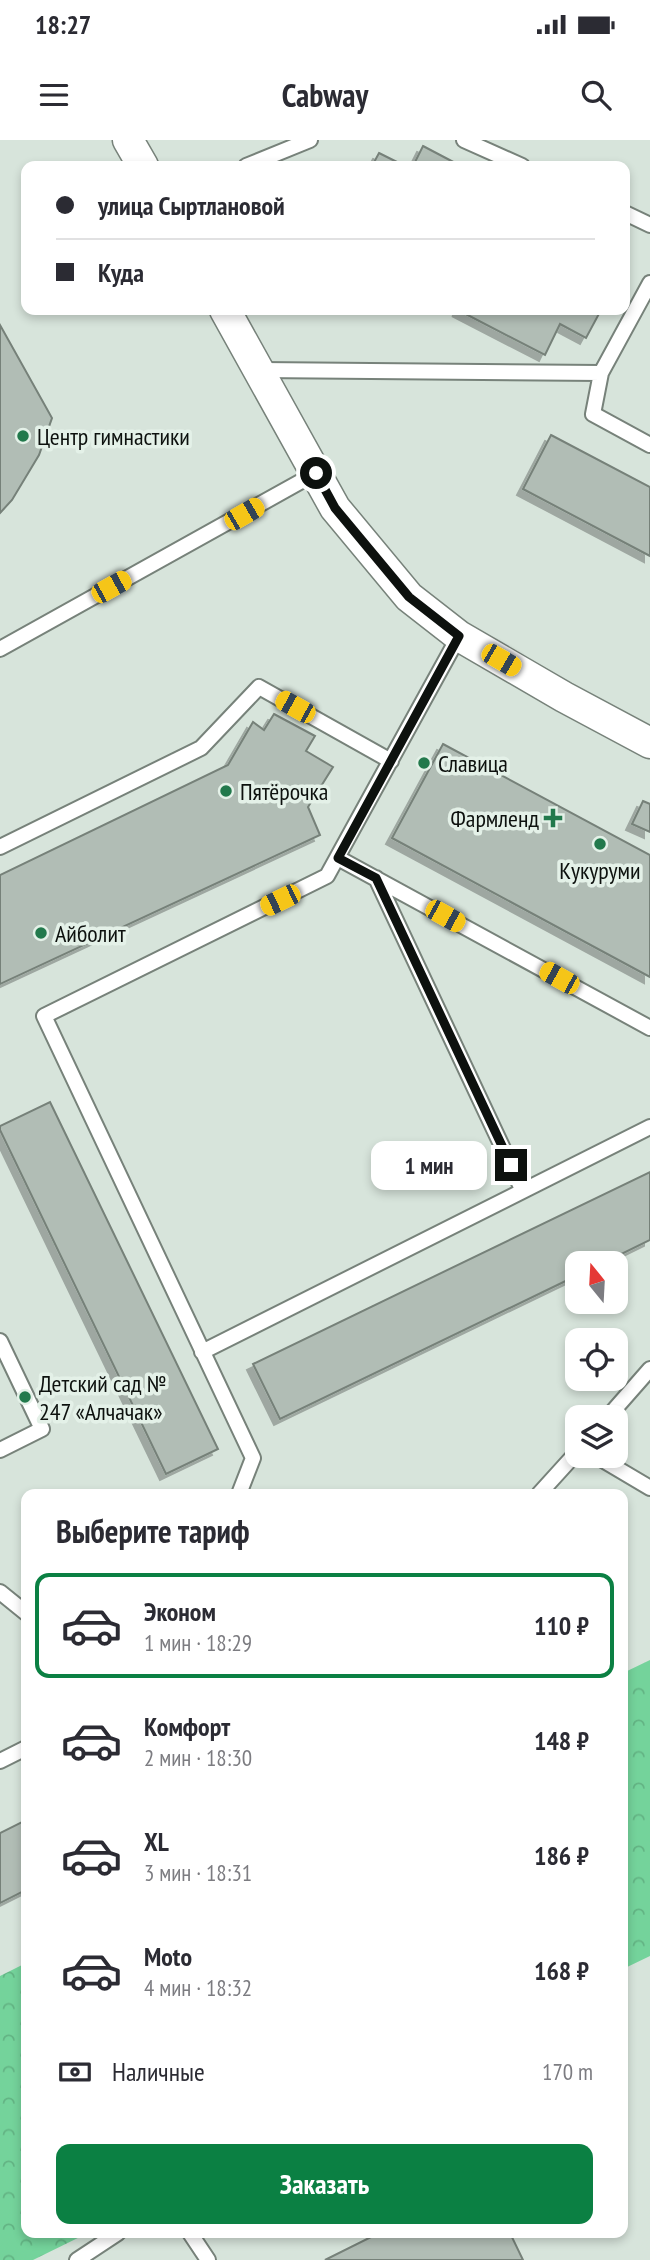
<!DOCTYPE html>
<html lang="ru">
<head>
<meta charset="utf-8">
<style>
	body { margin:0; font-family:"PT Sans Narrow",sans-serif; background:#f7f7f7; color:#2b2b33; height:100vh; display:flex; flex-direction:column; font-size:26px; white-space:nowrap }
	* { box-sizing:border-box; margin:0 }
	p { font-size:23px; color:#7c7c81 }
	.icon { flex:none; width:38px; height:38px; fill:none; stroke:currentColor; stroke-width:2; stroke-linecap:round; stroke-linejoin:round }
	.map { position:relative; flex:1; overflow:hidden }
	.sheet { position:absolute; left:21px; top:1349px; width:607px; height:749px; display:flex; flex-direction:column; background:#fff; border-radius:14px; box-shadow:0 4px 10px #0003 }
	.sheet>* { flex:none }
	.banner { position:absolute; left:21px; top:21px; width:609px; height:154px; border-radius:14px; box-shadow:0 4px 10px #0003; display:grid; align-content:center; height:154px; padding:0 35px; background:#fff }
	.needle { width:46px; rotate:342deg }
	.controls { position:absolute; left:565px; top:1111px; display:grid; gap:14px }
	.controls a { display:grid; place-items:center; width:63px; height:63px; border-radius:14px; background:#fff; box-shadow:0 4px 10px #0003; font-size:35px }
	.end { position:absolute; width:32px; height:32px; margin:-16px; border:9px solid #0d110e; background:#fff; box-shadow:0 0 0 4px #fff }
	.from { border-radius:50% }
	.bubble { position:absolute; height:49px; border-radius:14px; background:#fff; box-shadow:0 4px 10px #0003; font-size:23px; font-weight:600; line-height:49px; text-align:center }
	.car { position:absolute; width:21px; height:42px; margin:-21px -10px; border-radius:9px; box-shadow:0 0 5px 2px #0007; background:linear-gradient(#f5c518 24%,#345 0 40%,#f5c518 0 76%,#345 0 86%,#f5c518 0) }
	.banner b { display:flex; align-items:center; gap:24px; height:66px; font-size:26px }
	.banner b+b { border-top:2px solid #e1e1e2 }
	.banner i { width:18px; height:18px; background:#2b2b33 }
	ul { padding:0; list-style:none }
	li { display:flex; align-items:center; gap:21px; height:105px; margin:0 14px 10px; padding:0 21px; border:4px solid transparent; border-radius:14px }
	li div { flex:1 }
	li b { display:block; font-size:26px }
	li em { font-style:normal; font-weight:600 }
	li.active { border-color:#0b8043 }
	li>.icon { width:63px; height:63px; stroke-width:1.5 }
	h2 { padding:0 35px; font-size:32px; line-height:84px }
	.pay { display:flex; align-items:center; gap:18px; height:77px; padding:0 35px; font-size:26px }
	.pay p { margin-inline-start:auto }
	.button { display:flex; gap:14px; margin-top:auto; padding:14px 35px }
	.button a { flex:1; height:80px; border-radius:14px; background:#0b8043; color:#fff; font-size:28px; font-weight:600; line-height:80px; text-align:center }
	.status { display:flex; justify-content:space-between; align-items:center; height:49px; padding:0 35px; background:#fff; direction:ltr }
	.status svg { height:19px; fill:currentColor }
	header { display:flex; justify-content:space-between; align-items:center; height:91px; padding:0 35px; background:#fff; font-size:32px; font-weight:600 }
	.map>svg:first-child { display:block }
	.park { fill:url(#park-crowns) }
	.building { fill:#b1bdb5; stroke:#768179; stroke-width:2; filter:url(#shadow) }
	.lines { fill:none; stroke-linecap:round; stroke-linejoin:round }
	.lane-casing { stroke:#77827a; stroke-width:18 }
	.street-casing { stroke:#77827a; stroke-width:33 }
	.lane { stroke:#fff; stroke-width:14 }
	.street { stroke:#fff; stroke-width:30 }
	.route { stroke:#0d110e; stroke-width:9 }
	.poi-dot { fill:#22794c; stroke:#e4f1e8; stroke-width:2.5 }
	.labels { text-anchor:middle; dominant-baseline:central; stroke-width:7; stroke-linejoin:round; paint-order:stroke }
	.poi-label { font-size:24px; fill:#0d110e; stroke:#e4f1e8; text-anchor:start }
</style>
</head>
<body>
<div class="status"><b>18:27</b><svg viewBox="0 0 49 12"><path d="M0 12V9h3v3zM5 12V6h3v6zM10 12V3h3v9zM15 12V0h3v12zM26 1h20v11H26zM47 4h2v5h-2z"/></svg></div>
<header><svg class="icon" aria-label="menu" viewBox="0 0 24 24"><path d="M4 6h16M4 12h16M4 18h16"/></svg>Cabway<svg class="icon" aria-label="search" viewBox="0 0 24 24"><circle cx="10" cy="10" r="6"/><path d="M15 15l6 6"/></svg></header>
<div class="map">
<svg width="650" height="2120" viewBox="0 0 650 2120">
	<defs>
		<pattern id="park-crowns" width="20" height="18" patternUnits="userSpaceOnUse" patternTransform="scale(1.75)"><rect width="20" height="18" fill="#74d39b"/><path d="M2 6a3 3 0 1 1 6 0M12 15a3 3 0 1 1 6 0" fill="none" stroke="#63b484"/></pattern>
		<filter id="shadow"><feDropShadow dx="-6" dy="6" stdDeviation="0" flood-color="#0004"/></filter>
	</defs>
	<rect width="100%" height="100%" fill="#d7e4db"/>
	<path class="park" d="M650 1520V1816L623 1829V1533Z
		M26 1823V2093H88L33 2120H0V1836Z"/>
	<path class="building" d="M423 6 461 26H413Z
		M379 13 405 26H372Z
		M458 170H601L586 198 560 184 545 215Z
		M0 185 52 278 39 315 12 360 0 373Z
		M551 295 650 347V416L523 349Z
		M274 574 315 596 306 611 333 627 308 667 320 695 0 844V735L228 625 253 582 264 590Z
		M443 604 650 715V837L392 698Z
		M643 661 650 664V692L632 684Z
		M50 962 218 1309 166 1334 0 990V986Z
		M650 1032V1100L601 1124H578V1135L280 1279 253 1224Z
		M26 1680V1750L0 1763V1693Z
		M379 2093H510L523 2120H325Z"/>
	<g class="lines">
		<g class="lane-casing">
			<path id="lane" d="M464 0 522 26
				M246 26 310 0
				M625 73 650 85
				M260 230 601 233 650 143
				M601 233 593 274 650 305
				M0 509 316 333
				M0 707 201 608 259 547 391 621
				M338 718 650 888
				M376 738 522 1049
				M0 1201 42 1289 0 1310
				M202 1212 650 987
				M607 1278 650 1229
				M596 1316 650 1348
				M239 1354 253 1318 44 876 327 736 459 496
				M539 1354 578 1311
				M0 1452 26 1473
				M0 1621 26 1608
				M190 2093 208 2120
				M77 2120 118 2093"/>
		</g>
		<g class="street-casing">
			<path id="street" d="M128 0 143 26
				M225 170 335 368 409 457 459 496 564 557 650 603"/>
		</g>
		<use href="#lane" class="lane"/>
		<use href="#street" class="street"/>
	</g>
	<g class="lines">
		<path class="route" d="M316 333 335 368 409 457 459 496 338 718 376 738 511 1025"/>
	</g>
	<g class="poi-dot">
		<circle cx="23" cy="296" r="7"/>
		<circle cx="424" cy="623" r="7"/>
		<circle cx="226" cy="651" r="7"/>
		<path d="M549.5 667.5h7v7h7v7h-7v7h-7v-7h-7v-7h7z"/>
		<circle cx="600" cy="704" r="7"/>
		<circle cx="41" cy="793" r="7"/>
		<circle cx="25" cy="1257" r="7"/>
	</g>
	<g class="labels">
		<g class="poi-label">
			<text x="37" y="296">Центр гимнастики</text>
			<text x="438" y="623">Славица</text>
			<text x="240" y="651">Пятёрочка</text>
			<text x="539" y="678" text-anchor="end">Фармленд</text>
			<text x="600" y="730" text-anchor="middle">Кукуруми</text>
			<text x="55" y="793">Айболит</text>
			<text x="39" y="1243">Детский сад №<tspan x="39" dy="28">247 «Алчачак»</tspan></text>
		</g>
	</g>
</svg>
<div class="controls">
<a><svg class="needle" viewBox="-14 -14 28 28"><path d="M0-13l5 13h-10z" fill="#e53935"/><path d="M0 13l5-13h-10z" fill="#7c7c81"/></svg></a>
<a><svg class="icon" aria-label="locate" viewBox="0 0 24 24"><circle cx="12" cy="12" r="6"/><path d="M12 2v4M12 18v4M2 12h4M18 12h4"/></svg></a>
<a><svg class="icon" aria-label="layers" viewBox="0 0 24 24"><path d="M12 4l9 5-9 5-9-5zM3 14l9 5 9-5"/></svg></a>
</div>
<i class="end from" style="left:316px;top:333px"></i>
<i class="end" style="left:511px;top:1025px"></i>
<div class="bubble" style="left:371px;top:1001px;width:116px">1 мин</div>
<i class="car" style="left:244px;top:374px;rotate:60deg"></i>
<i class="car" style="left:111px;top:447px;rotate:61deg"></i>
<i class="car" style="left:501px;top:520px;rotate:120deg"></i>
<i class="car" style="left:295px;top:567px;rotate:299deg"></i>
<i class="car" style="left:280px;top:760px;rotate:244deg"></i>
<i class="car" style="left:445px;top:776px;rotate:119deg"></i>
<i class="car" style="left:559px;top:838px;rotate:299deg"></i>
<div class="banner">
<b><i class="from"></i>улица Сыртлановой</b>
<b><i></i>Куда</b>
</div>
<section class="sheet">
<h2>Выберите тариф</h2>
<ul>
<li class="active"><svg class="icon" aria-label="car" viewBox="0 0 24 24"><path d="M5 17H2v-5l4-1 3-4h7l3 4 3 1v5h-3M9 17h6M6 11h13"/><circle cx="7" cy="17" r="2"/><circle cx="17" cy="17" r="2"/></svg><div><b>Эконом</b><p>1 мин · 18:29</p></div><em>110 ₽</em></li>
<li><svg class="icon" aria-label="car" viewBox="0 0 24 24"><path d="M5 17H2v-5l4-1 3-4h7l3 4 3 1v5h-3M9 17h6M6 11h13"/><circle cx="7" cy="17" r="2"/><circle cx="17" cy="17" r="2"/></svg><div><b>Комфорт</b><p>2 мин · 18:30</p></div><em>148 ₽</em></li>
<li><svg class="icon" aria-label="car" viewBox="0 0 24 24"><path d="M5 17H2v-5l4-1 3-4h7l3 4 3 1v5h-3M9 17h6M6 11h13"/><circle cx="7" cy="17" r="2"/><circle cx="17" cy="17" r="2"/></svg><div><b>XL</b><p>3 мин · 18:31</p></div><em>186 ₽</em></li>
<li><svg class="icon" aria-label="car" viewBox="0 0 24 24"><path d="M5 17H2v-5l4-1 3-4h7l3 4 3 1v5h-3M9 17h6M6 11h13"/><circle cx="7" cy="17" r="2"/><circle cx="17" cy="17" r="2"/></svg><div><b>Moto</b><p>4 мин · 18:32</p></div><em>168 ₽</em></li>
</ul>
<div class="pay"><svg class="icon" aria-label="cash" viewBox="0 0 24 24"><path d="M3 7h18v10H3z"/><circle cx="12" cy="12" r="2"/></svg>Наличные<p>170 m</p></div>
<div class="button"><a>Заказать</a></div>
</section>
</div>
</body>
</html>
